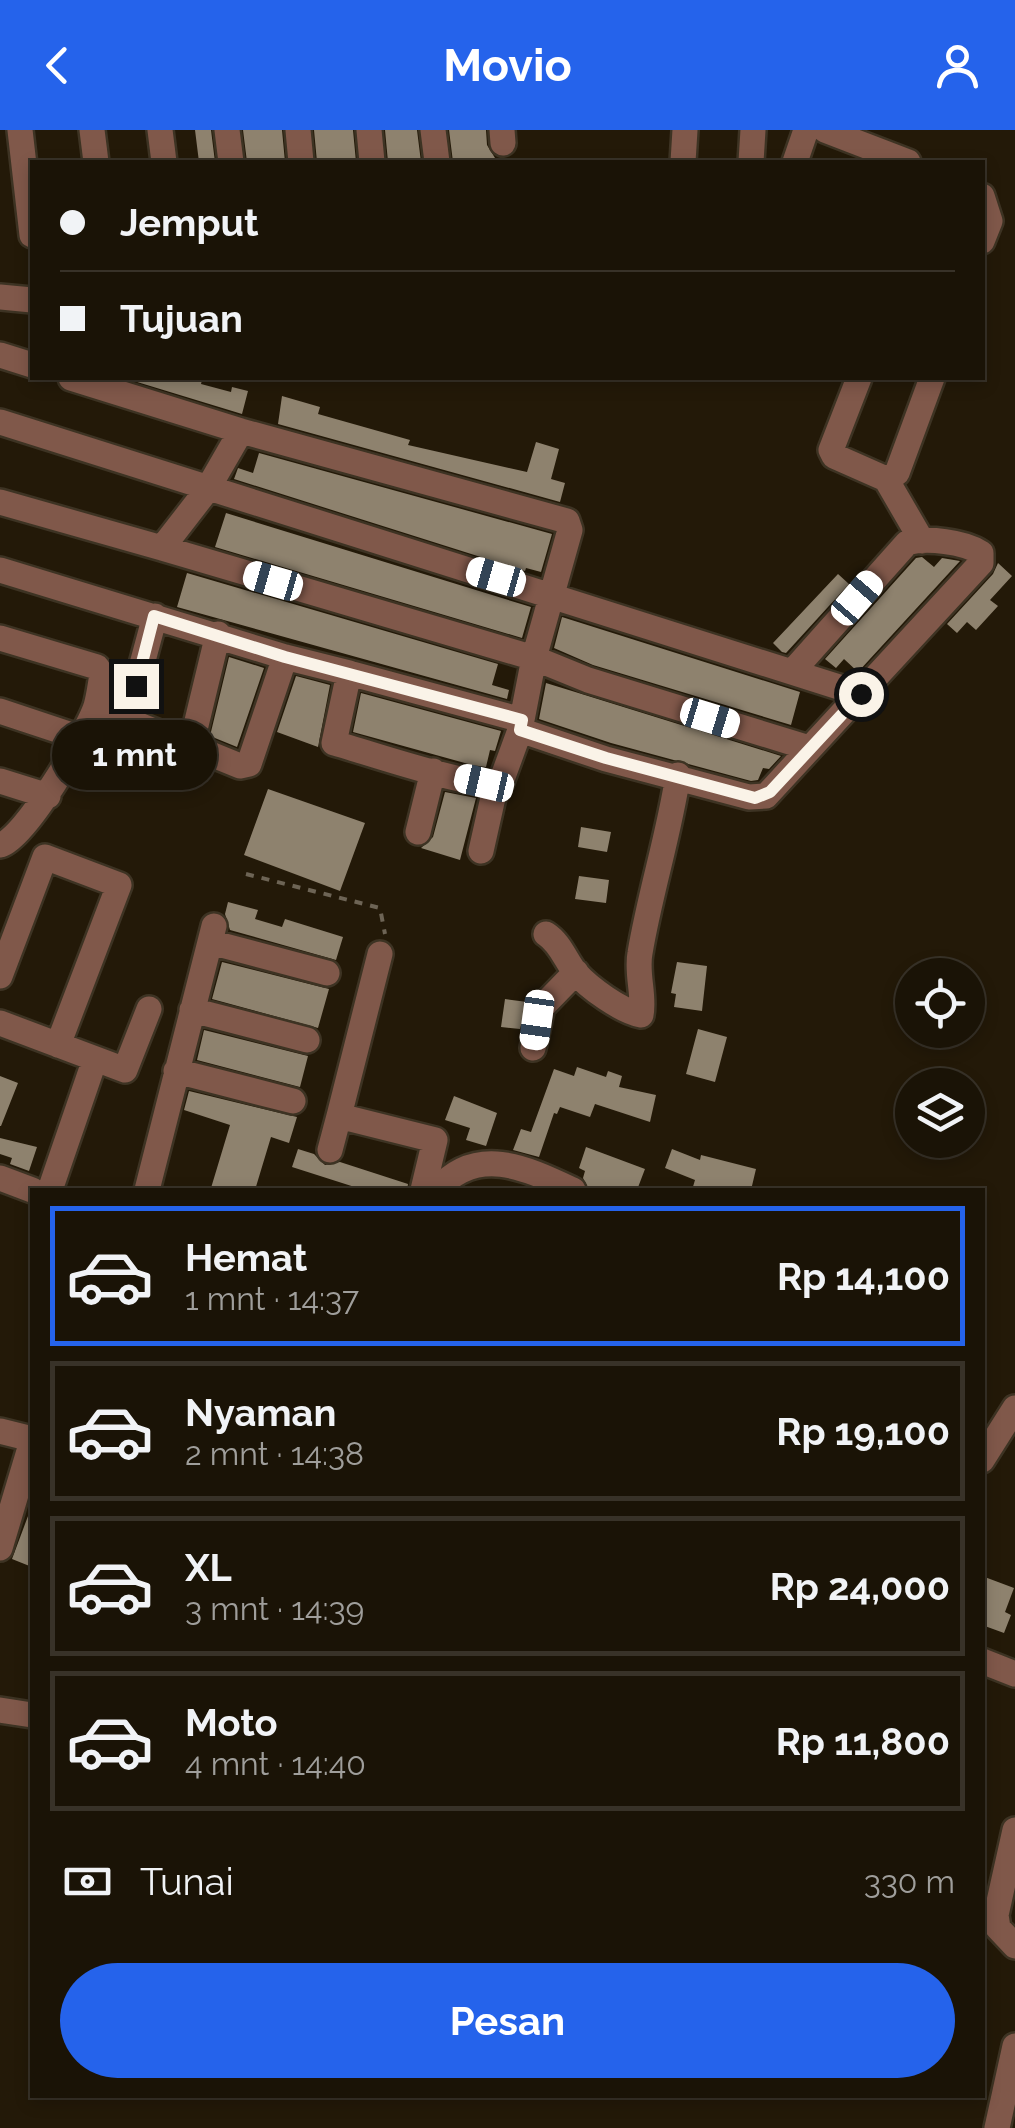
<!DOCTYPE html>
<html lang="id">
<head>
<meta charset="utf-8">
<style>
	body { margin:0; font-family:Raleway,sans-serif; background:#272014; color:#f1f3f6; height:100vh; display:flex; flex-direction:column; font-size:38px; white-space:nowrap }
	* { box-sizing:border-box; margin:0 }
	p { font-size:32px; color:#9f9e9b }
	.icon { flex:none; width:55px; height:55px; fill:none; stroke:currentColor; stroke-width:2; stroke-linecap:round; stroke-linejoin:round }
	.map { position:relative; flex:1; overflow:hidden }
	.drawer { position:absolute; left:30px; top:1058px; width:955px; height:910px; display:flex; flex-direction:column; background:#1a1306; border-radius:0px; box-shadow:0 5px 15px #0003,0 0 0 2px #383228 }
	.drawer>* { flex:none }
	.top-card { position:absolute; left:30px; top:30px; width:955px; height:220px; border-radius:0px; box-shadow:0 5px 15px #0003,0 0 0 2px #383228; display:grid; align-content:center; height:220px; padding:0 30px; background:#1a1306 }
	.buttons { position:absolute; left:895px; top:828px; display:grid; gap:20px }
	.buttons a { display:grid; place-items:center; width:90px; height:90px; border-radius:50%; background:#1a1306; box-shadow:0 5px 15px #0003,0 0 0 2px #383228; font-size:50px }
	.end { position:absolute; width:45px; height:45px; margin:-22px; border:12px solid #faf3e8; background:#111; box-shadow:0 0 0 5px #111 }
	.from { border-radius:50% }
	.bubble { position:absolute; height:70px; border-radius:35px; background:#1a1306; box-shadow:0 5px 15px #0003,0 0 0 2px #383228; font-size:32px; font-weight:700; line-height:70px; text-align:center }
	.car { position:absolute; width:30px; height:60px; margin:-30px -15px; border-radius:12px; box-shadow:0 0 8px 2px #0007; background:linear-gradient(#fff 24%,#345 0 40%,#fff 0 76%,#345 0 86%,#fff 0) }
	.top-card b { display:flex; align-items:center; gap:35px; height:95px; font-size:38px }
	.top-card b+b { border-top:2px solid #383228 }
	.top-card i { width:25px; height:25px; background:#f1f3f6 }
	ul { padding:18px 0 0; list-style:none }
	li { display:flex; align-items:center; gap:30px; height:140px; margin:0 20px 15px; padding:0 10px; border:5px solid #383228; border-radius:0px }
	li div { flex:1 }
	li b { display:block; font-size:38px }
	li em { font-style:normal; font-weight:700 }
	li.current { border-color:#2563eb }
	li>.icon { width:90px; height:90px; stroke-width:1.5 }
	.pay { display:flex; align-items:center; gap:25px; height:110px; padding:0 30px; font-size:38px }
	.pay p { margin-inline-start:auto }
	.button { display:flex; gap:20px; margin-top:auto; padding:20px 30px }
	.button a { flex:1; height:115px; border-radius:60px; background:#2563eb; color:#fff; font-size:40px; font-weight:700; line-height:115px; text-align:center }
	header { display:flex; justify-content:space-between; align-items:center; height:130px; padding:0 30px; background:#2563eb; color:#fff; font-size:45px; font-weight:700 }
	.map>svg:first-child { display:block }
	.building { fill:#8e826e }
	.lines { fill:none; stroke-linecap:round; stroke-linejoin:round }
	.minor-casing { stroke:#3d3323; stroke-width:30 }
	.path { stroke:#6d6455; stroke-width:4; stroke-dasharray:8 8; stroke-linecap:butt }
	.minor { stroke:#80584a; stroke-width:25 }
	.route { stroke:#faf3e8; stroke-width:12 }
</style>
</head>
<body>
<header><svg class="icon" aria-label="back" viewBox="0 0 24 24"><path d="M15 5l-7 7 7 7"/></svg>Movio<svg class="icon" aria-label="person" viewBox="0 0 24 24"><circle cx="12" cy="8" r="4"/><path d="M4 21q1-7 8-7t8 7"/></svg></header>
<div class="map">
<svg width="1015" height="1998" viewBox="0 0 1015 1998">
	<rect width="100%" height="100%" fill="#231908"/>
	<path class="building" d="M195 0H211L215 32H199Z
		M243 0H282L285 32H247Z
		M314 0H353L356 32H317Z
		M385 0H417L421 32H388Z
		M449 0H486L487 15 495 28 453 32Z
		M124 248H195L202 250 201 254 231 262 232 257 248 261 242 284Z
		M282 266 320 277 318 284 410 310 408 315 527 342 536 312 559 319 551 349 565 353 560 372 278 294Z
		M259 323 552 404 541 442 526 438 525 441 234 349 238 338 253 343Z
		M226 383 531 477 522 508 215 417Z
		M922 427 934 437 942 428 960 431 858 542 844 529 836 538 825 529 916 428Z
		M998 433 1012 446 990 470 998 476 976 500 967 492 957 503 947 494 993 444Z
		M187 443 498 534 492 555 509 560 507 569 177 477Z
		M838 444 849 454 786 523 782 522 773 513Z
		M562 487 800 562 791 595 593 535 554 518Z
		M229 527 264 538 237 617 210 606Z
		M296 546 330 555 318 617 277 602Z
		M546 553 572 561 781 626 769 639 763 638 758 650 751 651 611 613 539 589Z
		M361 563 501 601 495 621 490 620 486 637 472 635 353 602Z
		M268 659 365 693 340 761 244 725Z
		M445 662 476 668 460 730 421 718 433 707Z
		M581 697 611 702 607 722 578 717Z
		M579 746 609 750 606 773 575 769Z
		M228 772 258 780 255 789 282 797 285 789 343 807 336 830 230 800 225 784Z
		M222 832 329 859 318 898 212 869Z
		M677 832 707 836 702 881 674 877 676 864 671 863Z
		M505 869 527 872 520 899 501 897Z
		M698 899 727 907 715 952 686 944Z
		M204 900 308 926 300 957 197 930Z
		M577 937 606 947 608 941 622 946 619 957 656 965 650 992 595 974 590 987 560 977 557 984 554 983 539 1027 513 1020 521 999 531 1002 554 939 574 946Z
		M0 946 18 953 1 996H0Z
		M189 961 297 987 289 1013 271 1007 255 1060 211 1058 230 995 184 980Z
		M454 966 497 983 486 1016 466 1010 470 998 445 990Z
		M0 1008 37 1017 29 1041 10 1034 12 1028 0 1024Z
		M586 1017 645 1039 637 1060H589L583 1048 585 1041 579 1038Z
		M298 1019 314 1024 325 1035 340 1032 408 1054 407 1060H364L292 1037Z
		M672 1019 700 1030 701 1025 756 1039 751 1060H692L695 1050 665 1038Z
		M31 1378 32 1379V1437L12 1429Z
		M982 1446 1014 1458 1005 1482 1011 1485 1004 1503 982 1495Z"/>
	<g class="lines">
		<g class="minor-casing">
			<path id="minor" d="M20 0 32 105
				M92 0 96 32
				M160 0 164 32
				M227 0 231 32
				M298 0 301 32
				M369 0 372 32
				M433 0 437 32
				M502 0 503 13
				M825 0 908 32
				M683 32 685 0
				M751 32 753 0
				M795 32 806 0
				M982 66 990 91 982 111
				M0 167 32 170
				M0 225 32 235
				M859 248 831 320 834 326 886 349 897 343 932 248
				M0 292 861 564
				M886 349 922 411
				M0 372 162 418 207 360 241 301
				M162 418 534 528 588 550 809 618
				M0 440 285 527 349 543 334 613C364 621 478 661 501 652L520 600 534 528 570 400 567 391 241 301 71 248
				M0 508 97 537 102 545C100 555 99 566 96 576 88 601 24 711 0 715
				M349 543 522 590
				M0 581 78 607
				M114 586 127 590 155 486
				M127 590 191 616 218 504
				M520 600 606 629 749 667 766 666 981 433V423C965 412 926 407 907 413L792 542
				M191 616 240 636 249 634 285 527
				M0 651 48 666
				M418 702 433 641
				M481 721 496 654
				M546 804C560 813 565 829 575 842 589 858 621 881 641 885 645 866 636 844 640 823 650 763 669 705 678 645
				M210 812 327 843
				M380 824 339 986 435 1010 423 1060
				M0 846 45 727 119 755 58 915
				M192 880 307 910
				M0 893 125 940 149 879
				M533 918 542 877 576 842
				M176 941 293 971
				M330 1020 339 986
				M0 1048 32 1060
				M50 1060 95 929
				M147 1060 214 796
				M437 1060C477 1014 526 1038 573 1060
				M0 1301 32 1309
				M982 1330 1015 1278
				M0 1418 32 1311
				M982 1531 1015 1544
				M0 1580 32 1585
				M1015 1700 996 1785 998 1798 1015 1816
				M997 1998 1015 1916"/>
		</g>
		<path class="path" d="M246 744 380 778 385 804"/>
		<use href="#minor" class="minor"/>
	</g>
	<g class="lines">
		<path class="route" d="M136 556 154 486 285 527 522 590 520 600 606 628 755 668 770 662 861 564"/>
	</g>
</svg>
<div class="buttons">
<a><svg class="icon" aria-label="locate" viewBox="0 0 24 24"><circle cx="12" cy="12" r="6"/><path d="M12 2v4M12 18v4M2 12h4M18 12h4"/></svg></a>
<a><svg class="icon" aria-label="layers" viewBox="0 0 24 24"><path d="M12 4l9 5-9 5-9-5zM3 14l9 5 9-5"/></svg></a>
</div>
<i class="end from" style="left:861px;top:564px"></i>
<i class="end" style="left:136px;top:556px"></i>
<div class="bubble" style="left:52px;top:590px;width:165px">1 mnt</div>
<i class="car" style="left:496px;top:447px;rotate:286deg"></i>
<i class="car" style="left:273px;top:451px;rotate:286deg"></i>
<i class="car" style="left:857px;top:468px;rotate:41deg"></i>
<i class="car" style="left:710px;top:588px;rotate:107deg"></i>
<i class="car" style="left:484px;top:653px;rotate:283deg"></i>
<i class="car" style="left:537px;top:890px;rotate:188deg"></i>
<div class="top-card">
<b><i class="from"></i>Jemput</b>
<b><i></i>Tujuan</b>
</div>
<section class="drawer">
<ul>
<li class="current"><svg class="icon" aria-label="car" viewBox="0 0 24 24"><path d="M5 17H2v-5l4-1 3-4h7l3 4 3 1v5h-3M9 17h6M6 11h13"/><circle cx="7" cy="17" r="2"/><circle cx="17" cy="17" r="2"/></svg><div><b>Hemat</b><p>1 mnt · 14:37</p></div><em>Rp 14,100</em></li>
<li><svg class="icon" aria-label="car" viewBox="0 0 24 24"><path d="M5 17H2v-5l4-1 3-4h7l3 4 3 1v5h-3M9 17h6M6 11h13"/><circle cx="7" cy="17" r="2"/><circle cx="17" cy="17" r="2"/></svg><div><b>Nyaman</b><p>2 mnt · 14:38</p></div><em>Rp 19,100</em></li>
<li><svg class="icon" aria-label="car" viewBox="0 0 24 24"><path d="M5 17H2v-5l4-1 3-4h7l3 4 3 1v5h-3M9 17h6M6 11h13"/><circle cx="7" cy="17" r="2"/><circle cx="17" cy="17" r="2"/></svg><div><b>XL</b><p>3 mnt · 14:39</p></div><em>Rp 24,000</em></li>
<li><svg class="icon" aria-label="car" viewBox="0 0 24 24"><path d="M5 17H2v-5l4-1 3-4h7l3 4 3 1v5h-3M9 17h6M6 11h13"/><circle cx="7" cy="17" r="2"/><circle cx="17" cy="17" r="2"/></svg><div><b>Moto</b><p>4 mnt · 14:40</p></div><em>Rp 11,800</em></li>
</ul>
<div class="pay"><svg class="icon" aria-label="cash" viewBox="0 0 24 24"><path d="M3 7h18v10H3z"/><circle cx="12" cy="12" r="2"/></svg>Tunai<p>330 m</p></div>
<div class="button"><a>Pesan</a></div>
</section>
</div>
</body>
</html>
